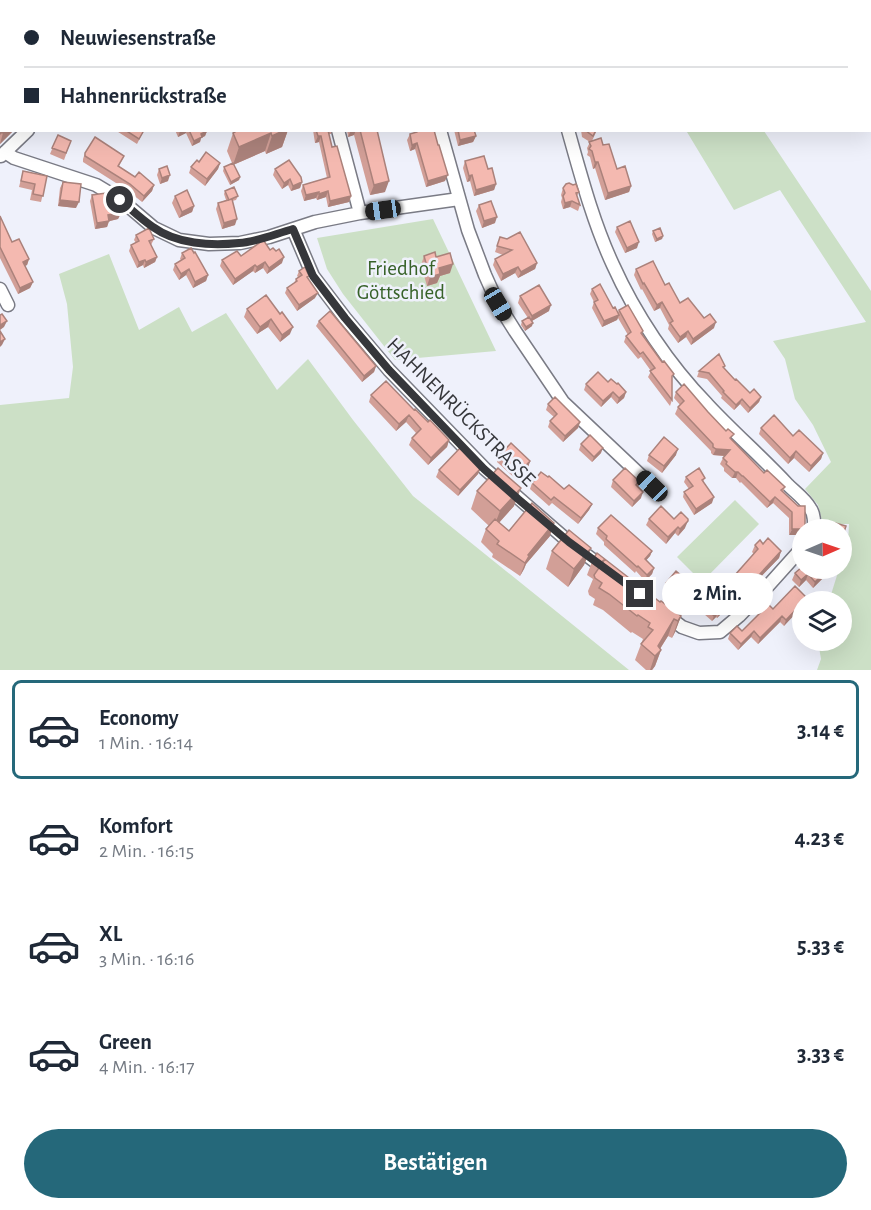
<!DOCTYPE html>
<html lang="de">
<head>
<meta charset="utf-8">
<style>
	body { margin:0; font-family:"Alegreya Sans",sans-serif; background:#f6f6f7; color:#1f2937; height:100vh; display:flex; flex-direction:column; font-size:22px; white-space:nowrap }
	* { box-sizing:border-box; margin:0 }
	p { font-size:20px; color:#747a83 }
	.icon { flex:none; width:33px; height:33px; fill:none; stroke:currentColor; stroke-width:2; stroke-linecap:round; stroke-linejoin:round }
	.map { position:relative; height:670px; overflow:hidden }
	.drawer { display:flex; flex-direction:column; background:#fff; flex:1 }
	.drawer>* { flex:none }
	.banner { position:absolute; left:0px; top:0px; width:872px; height:132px; box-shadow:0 6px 24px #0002; display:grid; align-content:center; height:132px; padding:0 24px; background:#fff }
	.needle { width:39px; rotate:88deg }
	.tools { position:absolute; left:792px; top:519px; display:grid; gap:12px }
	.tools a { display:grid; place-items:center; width:60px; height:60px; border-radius:50%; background:#fff; box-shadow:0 6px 24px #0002; font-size:30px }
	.end { position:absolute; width:27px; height:27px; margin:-14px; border:8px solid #36373b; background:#fff; box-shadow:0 0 0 3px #fff }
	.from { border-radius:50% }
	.bubble { position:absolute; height:42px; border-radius:21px; background:#fff; box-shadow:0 6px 24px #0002; font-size:20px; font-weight:700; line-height:42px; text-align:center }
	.car { position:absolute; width:18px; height:36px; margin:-18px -9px; border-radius:8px; box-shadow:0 0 4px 2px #0007; background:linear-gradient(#222 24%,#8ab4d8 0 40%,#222 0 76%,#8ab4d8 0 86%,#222 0) }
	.banner b { display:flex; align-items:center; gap:21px; height:57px; font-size:22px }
	.banner b+b { border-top:2px solid #e0e1e3 }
	.banner i { width:15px; height:15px; background:#1f2937 }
	ul { padding:10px 0 0; list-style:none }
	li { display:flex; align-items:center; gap:18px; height:99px; margin:0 12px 9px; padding:0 12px; border:3px solid transparent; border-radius:9px }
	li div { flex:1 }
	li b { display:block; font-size:22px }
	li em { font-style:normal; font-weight:700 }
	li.selected { border-color:#25687a }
	li>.icon { width:54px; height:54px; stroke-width:1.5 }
	.cta { display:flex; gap:12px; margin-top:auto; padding:12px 24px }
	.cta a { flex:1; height:69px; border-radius:36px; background:#25687a; color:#fff; font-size:24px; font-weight:700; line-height:69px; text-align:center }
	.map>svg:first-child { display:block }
	.green { fill:#cce0c6 }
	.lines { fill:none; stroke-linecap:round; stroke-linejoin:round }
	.minor-casing { stroke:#7a7b85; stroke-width:15 }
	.minor { stroke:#fff; stroke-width:12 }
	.wall { fill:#d29f97 }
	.shaded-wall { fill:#ab827b }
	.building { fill:#f4b9b0; stroke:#ab827b; stroke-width:1.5 }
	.route { stroke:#36373b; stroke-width:8 }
	.labels { text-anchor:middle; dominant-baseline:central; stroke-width:5; stroke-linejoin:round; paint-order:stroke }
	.park-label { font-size:21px; fill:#376229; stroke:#eff1fb }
	.street-label { font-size:21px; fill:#36373b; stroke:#eff1fb }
</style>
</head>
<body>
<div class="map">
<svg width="871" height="670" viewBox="0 0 871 670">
	<rect width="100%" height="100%" fill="#eff1fb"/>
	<path class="green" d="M681 131H764L871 291V670H817L821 659 818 641 842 640V602L829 601 839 569 842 568V562L848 544 849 524H823L818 505 805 489 831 462 813 425 795 399 785 359 773 341 866 322 780 190 734 210 687 132Z
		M433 219 496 351 395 360 343 294 327 269 317 238Z
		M109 254 139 330 179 307 192 332 226 313 277 390 308 359 353 420 413 496 629 670H0V405L69 398 73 367 67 304 59 274Z
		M735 500 759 524 702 582 677 557Z"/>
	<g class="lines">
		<g class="minor-casing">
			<path id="minor" d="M174 0 187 2
				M381 0 384 2
				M718 0 720 2
				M202 2 204 0
				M510 2V0
				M870 77H871
				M338 130 360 213
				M440 130 468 230 485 275 498 304 515 331 563 402 652 486
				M568 130C581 176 593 222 613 265 635 314 669 365 707 404 733 432 762 457 788 485 795 492 805 499 810 508 814 513 815 523 813 530
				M5 152 14 158 96 185 121 200 154 228 179 240 209 244 240 243 269 237 315 222 360 213 459 199
				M1 156 28 130
				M293 229 313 276 345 318 389 370 485 469 569 542 605 569
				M0 289 8 305
				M665 614 682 627 699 633 720 632 739 616 767 587 802 548"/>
		</g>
		<use href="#minor" class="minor"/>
	</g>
	<path class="wall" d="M463 0H487L485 2H464Z
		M0 104 14 130 0 144Z
		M115 130H141L143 132 137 144Z
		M175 130 207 131 205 136 201 138 200 142 192 146 186 133 178 137Z
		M288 130 282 147 266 154 265 151 233 165 240 177 239 180 230 185 223 171 224 167 232 163 227 151 233 133Z
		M313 130H332L331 134H329L332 147 351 196 349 202 328 207 326 197 317 200 316 198 304 201 301 191 303 185 327 178 319 142 315 143Z
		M347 130H377L385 192 370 195 354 135 348 137Z
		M413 130H434L445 181 426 187 415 149 410 151 407 140 410 134 414 133Z
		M454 130H474L476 136 473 142 458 146Z
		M581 130H597L592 141 603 145 617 169 631 186 629 192 605 200 595 168 593 169 590 157 587 155 588 152 587 148 590 142 582 137Z
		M58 135 71 141 64 160 50 154Z
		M85 153 124 156 119 166 135 177 154 185 152 191 142 202 127 190 83 162V159Z
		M465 161 488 169 496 184 494 190 474 196 470 181 467 182 463 168Z
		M199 162 220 163 218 169 205 186 189 173 191 167Z
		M159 169 168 181 160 184 157 175Z
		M275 169 302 182 300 188 291 191 288 185 282 189 273 175Z
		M23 171 47 176 41 202 30 200 32 190 19 187Z
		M63 182 76 208 58 206 60 188Z
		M563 188 579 192 577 196 580 205 578 211 570 207 563 209 561 202 562 198 561 195Z
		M225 191 238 196 236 200 232 201 235 225 222 229 216 209 218 203 226 200 224 194Z
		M92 195 108 201 121 213 118 219 109 221 107 227 95 229 90 201Z
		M175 196 194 206 192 212 179 218 172 203Z
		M479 205 495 223 482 228 476 211Z
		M0 216 12 242 29 259 27 265 25 266 33 282 30 288 18 294 0 258Z
		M617 227 637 248 625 253 615 232Z
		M653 231 663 236 662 239 655 242 652 234Z
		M136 235 154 239 151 245 157 257 155 262 144 268 143 265 137 268 129 251 131 245 136 243 134 240Z
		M500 237 537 263 535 269 518 278 515 273 501 281 493 265 495 259 503 255 495 252Z
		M270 250 282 263 267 274 263 268 255 273 253 271 233 285 220 266 222 260Z
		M182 253 208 275 206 281 193 288 186 275 179 280 173 270 175 264 181 260 180 259Z
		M424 256 436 257 450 273 440 276 437 283 427 286 421 265Z
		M636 269 665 285 680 303 704 318 714 328 691 345 686 337 678 343 668 329 669 325 660 308 654 311 642 289 641 290 634 275Z
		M299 271 309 276 308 279 315 298 297 311 285 293 287 288 294 283 296 279 298 277 297 276Z
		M592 289 618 312 619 310 643 331 642 334 672 380V400L670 406 648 377 651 371 641 357 638 359 624 342 626 336 628 335 618 318 617 320 602 327 592 308 594 302 590 294Z
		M520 296 549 311 532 321V326L525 331 521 325 522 321 528 318 518 303Z
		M247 309 280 314 290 334 280 342 268 327 257 334 244 317Z
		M319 321 376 366 374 372 362 382 316 326Z
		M725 366 724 368 735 380 750 393 761 397 759 402 748 413 740 404 734 410 721 398 722 396 707 379 697 377 699 371Z
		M608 382 617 384 626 392 624 398 617 404 611 397 601 407 584 390 586 384Z
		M676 392 732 440 764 473 785 487 783 492 798 506H805L789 535V518L773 503 767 508 741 482 740 483 736 478H732L724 471V468L720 464 724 456 713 455 711 453V451L675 414 678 407 680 405 674 398Z
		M371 395 414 410 449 440 447 447 428 465 409 445 412 438 416 433 406 422 396 431 369 402Z
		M548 404 580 422 578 428 563 442 548 427 550 421 554 417 546 410Z
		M761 428 793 436 823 453 821 459 809 472 794 458 788 464 759 434Z
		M581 444 601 453 592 462 579 450Z
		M500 455 530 461 528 468 517 480 497 462Z
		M649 455H676L662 473 647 461Z
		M439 470 478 474 458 496 436 477Z
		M548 477 564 489 592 504 589 510 578 524 552 503 549 506 530 489 532 483Z
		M686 477 705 478 703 482 712 503 694 515 683 497 684 492 689 489 684 482Z
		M613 480 639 481 638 487 641 498 632 507 611 487Z
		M477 491 514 506 499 523 509 531 550 536 526 564 524 569 520 576 492 557 493 554 481 542 486 529 489 526 471 509Z
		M649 519H674L685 528 678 536 675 533 666 544 646 525Z
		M598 528 652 551 650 556 646 560 654 568 652 574 645 581 636 571 635 573 604 545V542L596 534Z
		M755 545 781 551 779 558 745 593 732 581 735 575 754 554 752 552Z
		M591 548 584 565 568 587 546 569 552 551Z
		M593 559 681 616 675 632 672 638 668 636 660 649 661 650 655 666 652 670H646L635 660 643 639 632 632 631 633 603 610 593 605 595 599 589 595 588 591 593 579 587 575Z
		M806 571 823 578 813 588 806 580 799 587 792 580 795 573Z
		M666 583 686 588 676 600 664 589Z
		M807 598 784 626 780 622 758 644 751 637 738 650 728 639 730 633 742 631 758 615 755 612 757 606 773 609Z
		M706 599 730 602 728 607 717 618 716 617 712 621 704 614 706 607 704 605Z"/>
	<path class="shaded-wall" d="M6 130H14L0 144 3 133Z
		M182 130H186V133L178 137 180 131Z
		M285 130H288L282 147 266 154 272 136Z
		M351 130H356L354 135 348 137Z
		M207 131 205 136 201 138 200 142 192 146 194 141 201 134Z
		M271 133 265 151 233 165 239 147Z
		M318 136H321L319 142 315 143Z
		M476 136 473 142 458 146 460 140Z
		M417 143 415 149 410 151 412 145Z
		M595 162H598L595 168 593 169Z
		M220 163 218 169 205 186 207 179Z
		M170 175 168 181 160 184 162 178Z
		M448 175 445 181 426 187 428 181Z
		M472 175 470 181 467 182 469 176Z
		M240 177 239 180 230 185 231 182Z
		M290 179 288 185 282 189 284 183Z
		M389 181 385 192 370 195 374 185Z
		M302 182 300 188 291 191 293 186Z
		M496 184 494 190 474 196 476 190Z
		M154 185 152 191 142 202 144 196Z
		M631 186 629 192 605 200 608 193Z
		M328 191 326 197 317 200 319 194Z
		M319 192 316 198 304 201 306 195Z
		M351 196 349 202 328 207 330 201Z
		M60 200 79 202 76 208 58 206Z
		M572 201 570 207 563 209 565 203Z
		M194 206 192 212 179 218 182 212Z
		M121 213 118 219 106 222 108 215Z
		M497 217 495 223 482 228 484 221Z
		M237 219 235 225 222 229 224 223Z
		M109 221 107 227 95 229 97 223Z
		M663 236 662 239 655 242 657 239Z
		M639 242 637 248 625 253 627 248Z
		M157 257 155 262 144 268 146 262Z
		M284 257 282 263 267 274 269 268Z
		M29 259 27 265 20 268 23 262Z
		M145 260 143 265 137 268 139 262Z
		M265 262 263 268 255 273 257 267Z
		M537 263 535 269 518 278 521 272Z
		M453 264 450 273 440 276 437 283 427 286 430 277 439 268Z
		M255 265 253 271 233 285 235 279Z
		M518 267 515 273 501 281 503 274Z
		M189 269 186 275 179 280 181 274Z
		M208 275 206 281 193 288 195 282Z
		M33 282 30 288 18 294 20 288Z
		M318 293 315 298 297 311 299 305Z
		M662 302 660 308 654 311 657 305Z
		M551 305 549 311 530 322 532 316Z
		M619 315 617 320 602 327 604 321Z
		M271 319 268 327 257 334 260 327Z
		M7 321 4 327 0 330V325Z
		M716 322 714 328 691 345 693 339Z
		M533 323 532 326 525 331 526 327Z
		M293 327 290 334 280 342 282 335Z
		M688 331 686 337 678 343 680 337Z
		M5 339 2 345 0 347V342Z
		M376 366 374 372 362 382 364 376Z
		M613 392 611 397 601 407 603 401Z
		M626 392 624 398 617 404 619 398Z
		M761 397 759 402 748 413 750 408Z
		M742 399 740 404 734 410 736 405Z
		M409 415 406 422 396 431 399 424Z
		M580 422 578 428 563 442 565 436Z
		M449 440 447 447 428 465 431 458Z
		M603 448 601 453 592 462 594 457Z
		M678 449 676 455 662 473 664 466Z
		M716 449 730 450 727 456 713 455Z
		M796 451 794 458 788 464 790 458Z
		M823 453 821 459 809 472 811 466Z
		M530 461 528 468 517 480 519 473Z
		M481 468 478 474 458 496 460 490Z
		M735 472H738L736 478H732Z
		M521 488 514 506 493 529 500 511Z
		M643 492 641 498 632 507 634 501Z
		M714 497 712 503 694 515 696 509Z
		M775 497 773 503 767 508 770 502Z
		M592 504 589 510 578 524 581 518Z
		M688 521 685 528 678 536 680 529Z
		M554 523 550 536 526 564 524 569 520 576 528 555Z
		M678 527 675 533 666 544 668 537Z
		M792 529H805V530H802V535H789Z
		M591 548 584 565 568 587 574 569Z
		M652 551 650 556 643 564 645 559Z
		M781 551 779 558 745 593 748 587Z
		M654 568 652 574 645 581 647 575Z
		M825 572 823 578 813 588 815 582Z
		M808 574 806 580 799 587 801 580Z
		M689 582 686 588 676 600 678 594Z
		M730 602 728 607 717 618 719 613Z
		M802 603V607L784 626 786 620Z
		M718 611 716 617 712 621 714 616Z
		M681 616 675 632 672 638 678 621Z
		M782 616 780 622 758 644 760 638Z
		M674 619 668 636 656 655 661 650 655 666 652 670H650L658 646Z
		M754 631 751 637 738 650 741 644Z"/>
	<path class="building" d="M144 0H154L159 1 144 2Z
		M221 0H248L246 2H219Z
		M345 0H358L359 2H345Z
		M363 0H369L370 2H360Z
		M542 0H563V2H550Z
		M0 8 2 9V28H0Z
		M2 102V130H6L3 133 2 132 0 134V104Z
		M125 130H141L143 132 139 139Z
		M189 130H207V131L201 134 202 137 194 141Z
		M238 130H285L272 136 271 133 239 147 233 133Z
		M316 130H328L332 147 337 146 351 196 330 201 328 191 319 194V192L306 195 303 185 330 177 321 136H318Z
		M360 130H377L389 181 374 185Z
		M417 130H434L438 145H439L448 175 428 181 417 143 412 145 410 134 417 132Z
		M458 130H474L476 136 460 140Z
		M585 130H596L593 136Z
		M58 135 71 141 66 153 52 148Z
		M95 137 124 156 118 166 135 177 139 172 154 185 144 196 130 184 85 156V153Z
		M601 138 603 145 609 144 617 169 625 166 631 186 608 193 598 162H595L592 151 589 149 591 146 589 142Z
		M206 152 220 163 207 179 191 167 197 160 199 162Z
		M484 156 488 169 492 168 496 184 476 190 472 175 469 176 465 161Z
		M289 160 301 177 302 182 293 186 290 179 284 183 275 169Z
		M233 163 240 177 231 182 224 167Z
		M167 166 170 175 162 178 159 169Z
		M23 171 47 176 43 196 33 194 35 184 21 181Z
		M63 182 81 184 79 202 60 200Z
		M569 183 573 185 576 184 579 192 576 193 580 205 572 201 565 203 563 196 565 193 563 188 566 184Z
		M234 187 238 196 229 200 225 191Z
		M187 190 194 206 182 212 175 196Z
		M106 193 108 201H119L121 213 108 215 109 221 97 223 92 195Z
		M232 199 237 219 224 223 218 203Z
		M491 201 497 217 484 221 479 205Z
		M0 216 12 242 19 239 29 259 23 262 33 282 20 288 0 247Z
		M630 221 639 242 627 248 617 227Z
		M149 228 154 239 149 241 157 257 146 262 145 260 139 262 131 245 139 241 136 235Z
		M660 228 663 236 657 239 653 231Z
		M520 232 537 263 521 272 518 267 503 274 495 259 512 250 497 246 500 237 507 239Z
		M262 241H264L270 250 273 248 276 251 279 249 284 257 269 268 265 262 257 267 255 265 235 279 222 260 237 251 241 256Z
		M191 248 194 253 195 252 208 275 195 282 189 269 181 274 175 264 185 258 182 253Z
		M435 252 436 257 450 253 453 264 439 268 440 274 430 277 424 256Z
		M653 261 665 285 669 283 680 303 688 298 704 318 710 314 716 322 693 339 688 331 680 337 670 323 673 321 662 302 657 305 644 283 643 284 636 269Z
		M305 267 309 276 307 277 318 293 299 305 287 288 297 281 296 279 302 275 299 271Z
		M600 284 613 308 615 307 619 315 604 321 594 302 598 300 592 289Z
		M539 285 551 305 532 316 520 296Z
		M266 295 280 314 282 312 293 327 282 335 271 319 260 327 247 309Z
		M628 305 643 331 641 333 662 362 664 361 674 374 672 376V400L650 371 655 368 643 352 640 354 626 336 631 332 619 310Z
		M330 311 376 366 364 376 319 321Z
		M2 314 7 321 0 325V315Z
		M529 317 533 323 526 327 522 321Z
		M0 331 5 339 0 342Z
		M719 354 725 366 723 367 735 380 736 379 750 393 754 389 761 397 750 408 742 399 736 405 723 392 724 391 709 373 699 371Z
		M598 372 608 382 611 379 617 384 618 383 626 392 619 398 613 392 603 401 586 384Z
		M386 381 414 410 415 409 428 422 430 420 449 440 431 458 412 438 421 429 409 415 399 424 371 395Z
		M684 384 708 412 726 431 728 429 734 434 730 438 764 473 767 470 785 487 781 490 798 506H805V529H792V512L775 497 770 502 743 476H742L738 472H735L726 464 727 462 723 458 730 450 716 449 713 447V444L678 407 684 401 676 392Z
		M555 397 580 422 565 436 550 421 557 414 548 404Z
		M774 415 793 436 799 430 823 453 811 466 796 451 790 458 761 428Z
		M590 435 603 448 594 457 581 444Z
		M664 437 678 449 664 466 649 455Z
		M511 443 530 461 519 473 500 455Z
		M461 447 481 468 460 490 439 470Z
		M498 468 521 488 500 511 477 491Z
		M625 468 639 481 636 485 643 492 634 501 613 480Z
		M699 468 705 478 702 480 714 497 696 509 684 492 693 486 686 477Z
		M541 472 548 477 549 476 564 489 569 485 592 504 581 518 554 497 551 500 532 483Z
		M532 503 554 523 528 555 529 556 525 563 497 544 499 541 486 529 495 519 509 531Z
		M661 506 674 519 681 512 688 519V521L680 529 678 527 668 537 649 519Z
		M611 515 652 551 645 559 654 568 647 575 638 566 637 567 606 539 607 536 598 528Z
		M828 521 846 526 843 535H842V530H825Z
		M569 530 591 548 574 569 552 551Z
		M768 538 781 551 748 587 735 575 758 549 755 545 760 540 763 544Z
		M597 553 660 602 661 601 681 616 678 621 674 619 658 646 661 650 655 656 641 644 653 630 648 627 650 623 638 615 637 616 609 594 599 588 602 583 595 578 594 575 605 559 600 563 593 559Z
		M802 567 806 571 808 568H822L825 572 815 582 808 574 801 580 795 573Z
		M676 571 689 582 678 594 666 583Z
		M795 586 807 598 804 602H802V603L786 620 782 616 760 638 754 631 741 644 730 633 737 626 742 631 762 611 757 606 764 600 773 609Z
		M716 588 730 602 719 613 718 611 714 616 706 608 710 604 706 599Z"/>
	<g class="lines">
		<path class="route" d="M120 200C131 209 141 219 153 227 176 244 211 246 239 243 257 242 275 234 293 229L313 276 345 318 389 370 484 469 518 499 569 542 640 594"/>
	</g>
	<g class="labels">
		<g class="park-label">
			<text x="401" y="268">Friedhof<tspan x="401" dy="24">Göttschied</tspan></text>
		</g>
		<g class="street-label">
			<text transform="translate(461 412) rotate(45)">HAHNENRÜCKSTRASSE</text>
		</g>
	</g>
</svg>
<div class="tools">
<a><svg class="needle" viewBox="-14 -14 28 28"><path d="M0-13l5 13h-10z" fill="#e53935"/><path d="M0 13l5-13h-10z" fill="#747a83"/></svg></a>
<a><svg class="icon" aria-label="layers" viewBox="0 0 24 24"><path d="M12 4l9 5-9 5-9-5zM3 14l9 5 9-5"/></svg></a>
</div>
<i class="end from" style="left:120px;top:200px"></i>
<i class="end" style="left:640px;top:594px"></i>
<div class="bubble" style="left:662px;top:573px;width:111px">2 Min.</div>
<i class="car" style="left:383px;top:210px;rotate:262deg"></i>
<i class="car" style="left:498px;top:304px;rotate:149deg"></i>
<i class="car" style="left:652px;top:486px;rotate:314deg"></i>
<div class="banner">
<b><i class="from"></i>Neuwiesenstraße</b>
<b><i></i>Hahnenrückstraße</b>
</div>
</div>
<section class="drawer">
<ul>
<li class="selected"><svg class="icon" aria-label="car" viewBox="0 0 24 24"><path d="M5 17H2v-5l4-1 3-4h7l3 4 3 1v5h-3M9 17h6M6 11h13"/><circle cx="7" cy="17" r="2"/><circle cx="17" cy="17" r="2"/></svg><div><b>Economy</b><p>1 Min. · 16:14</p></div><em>3.14 €</em></li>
<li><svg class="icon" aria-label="car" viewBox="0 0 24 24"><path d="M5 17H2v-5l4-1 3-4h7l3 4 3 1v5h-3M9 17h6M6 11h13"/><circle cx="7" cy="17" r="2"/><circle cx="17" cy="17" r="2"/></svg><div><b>Komfort</b><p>2 Min. · 16:15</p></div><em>4.23 €</em></li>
<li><svg class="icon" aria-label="car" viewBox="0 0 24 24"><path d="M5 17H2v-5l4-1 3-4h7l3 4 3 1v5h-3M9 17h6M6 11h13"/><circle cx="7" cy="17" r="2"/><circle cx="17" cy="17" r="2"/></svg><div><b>XL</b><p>3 Min. · 16:16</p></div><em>5.33 €</em></li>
<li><svg class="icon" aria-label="car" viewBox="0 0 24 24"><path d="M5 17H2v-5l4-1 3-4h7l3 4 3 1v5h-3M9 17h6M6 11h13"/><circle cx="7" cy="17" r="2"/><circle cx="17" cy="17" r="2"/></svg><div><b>Green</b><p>4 Min. · 16:17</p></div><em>3.33 €</em></li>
</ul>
<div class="cta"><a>Bestätigen</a></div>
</section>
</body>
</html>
